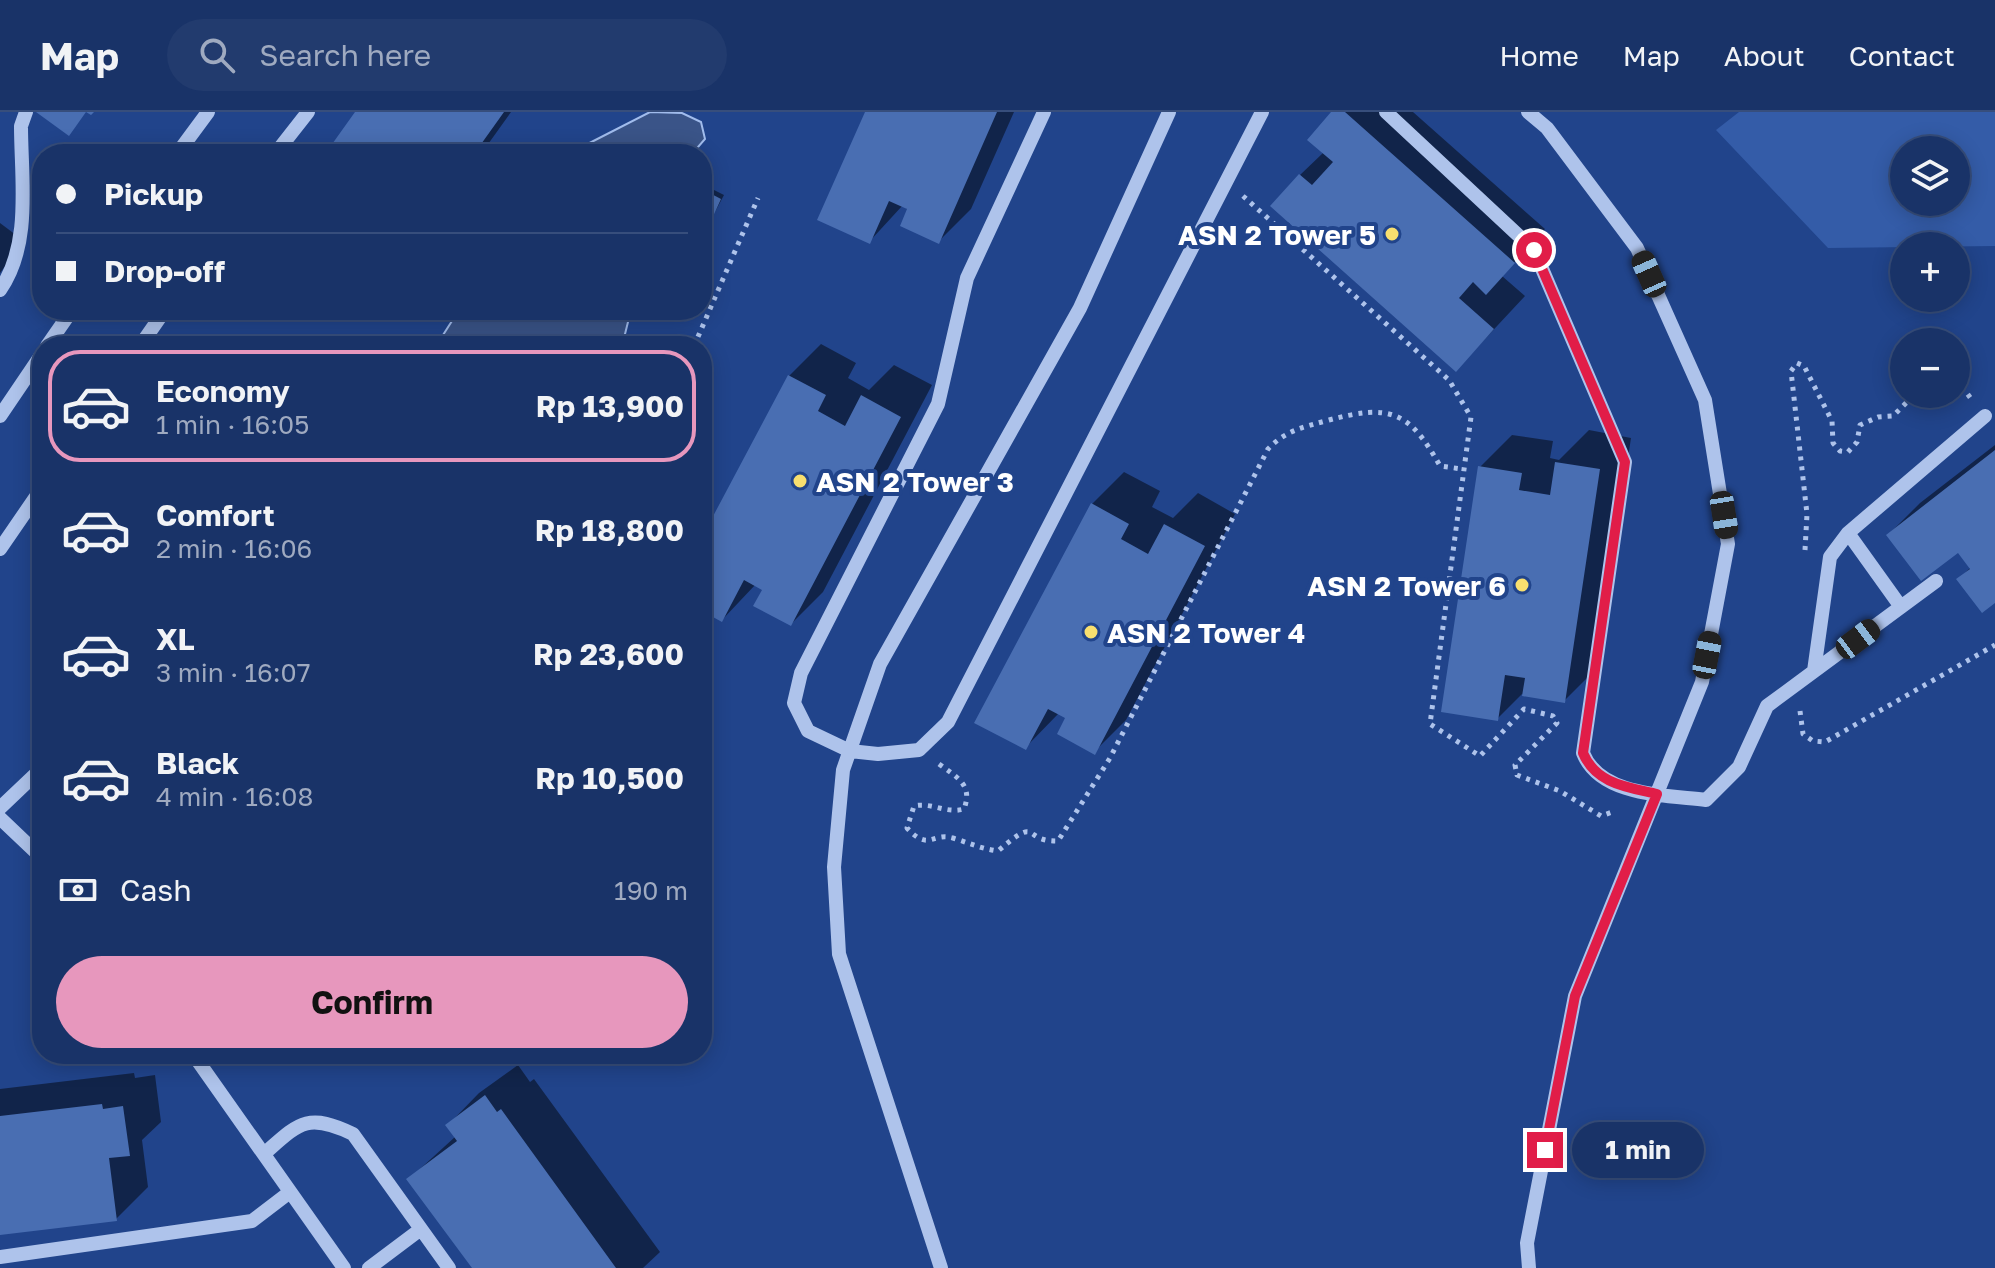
<!DOCTYPE html>
<html lang="en">
<head>
<meta charset="utf-8">
<style>
	body { margin:0; font-family:"Golos Text",sans-serif; background:#223b6e; color:#f1f3f6; height:100vh; display:flex; flex-direction:column; font-size:30px; white-space:nowrap }
	* { box-sizing:border-box; margin:0 }
	p { font-size:26px; color:#9faac0 }
	.icon { flex:none; width:44px; height:44px; fill:none; stroke:currentColor; stroke-width:2; stroke-linecap:round; stroke-linejoin:round }
	.map { position:relative; flex:1; overflow:hidden }
	.details { position:absolute; left:32px; top:224px; width:680px; height:728px; display:flex; flex-direction:column; background:#193368; border-radius:32px; box-shadow:0 4px 20px #0003,0 0 0 2px #374e7c }
	.details>* { flex:none }
	.guide { position:absolute; left:32px; top:32px; width:680px; height:176px; border-radius:32px; box-shadow:0 4px 20px #0003,0 0 0 2px #374e7c; display:grid; align-content:center; height:176px; padding:0 24px; background:#193368 }
	.tools { position:absolute; left:1890px; top:24px; display:grid; gap:16px }
	.tools a { display:grid; place-items:center; width:80px; height:80px; border-radius:50%; background:#193368; box-shadow:0 4px 20px #0003,0 0 0 2px #374e7c; font-size:40px }
	.end { position:absolute; width:36px; height:36px; margin:-18px; border:10px solid #e11d48; background:#fff; box-shadow:0 0 0 4px #fff }
	.from { border-radius:50% }
	.bubble { position:absolute; height:56px; border-radius:28px; background:#193368; box-shadow:0 4px 20px #0003,0 0 0 2px #374e7c; font-size:26px; font-weight:700; line-height:56px; text-align:center }
	.car { position:absolute; width:24px; height:48px; margin:-24px -12px; border-radius:10px; box-shadow:0 0 6px 2px #0007; background:linear-gradient(#222 24%,#8ab4d8 0 40%,#222 0 76%,#8ab4d8 0 86%,#222 0) }
	.guide b { display:flex; align-items:center; gap:28px; height:76px; font-size:30px }
	.guide b+b { border-top:2px solid #374e7c }
	.guide i { width:20px; height:20px; background:#f1f3f6 }
	ul { padding:14px 0 0; list-style:none }
	li { display:flex; align-items:center; gap:24px; height:112px; margin:0 16px 12px; padding:0 8px; border:4px solid transparent; border-radius:32px }
	li div { flex:1 }
	li b { display:block; font-size:30px }
	li em { font-style:normal; font-weight:700 }
	li.selected { border-color:#e797bd }
	li>.icon { width:72px; height:72px; stroke-width:1.5 }
	.pay { display:flex; align-items:center; gap:20px; height:88px; padding:0 24px; font-size:30px }
	.pay p { margin-inline-start:auto }
	.cta { display:flex; gap:16px; margin-top:auto; padding:16px 24px }
	.cta a { flex:1; height:92px; border-radius:48px; background:#e797bd; color:#111; font-size:32px; font-weight:700; line-height:92px; text-align:center }
	header { display:flex; align-items:center; gap:48px; box-sizing:border-box; height:112px; padding:0 40px; background:#193368; border-bottom:2px solid #374e7c }
	header strong { font-size:38px }
	nav { display:flex; gap:44px; margin-inline-start:auto; font-size:28px }
	.search { width:560px; height:72px; background:#223b6e; display:flex; align-items:center; gap:20px; box-sizing:border-box; padding:0 28px; border-radius:44px; color:#9faac0; font-size:30px }
	.map>svg:first-child { display:block }
	.green { fill:#345ca8; fill-rule:evenodd }
	.water { fill:#3a5488; stroke:#a1bcec; stroke-width:2 }
	.shadow { fill:#0007 }
	.building { fill:#496eb2 }
	.lines { fill:none; stroke-linecap:round; stroke-linejoin:round }
	.path { stroke:#aec3eb; stroke-width:5; stroke-dasharray:4 6; stroke-linecap:butt }
	.minor { stroke:#aec3eb; stroke-width:14 }
	.route { stroke:#e11d48; stroke-width:10 }
	.poi-dot { fill:#f8df6f; stroke:#21448b; stroke-width:3 }
	.labels { text-anchor:middle; dominant-baseline:central; stroke-width:8; stroke-linejoin:round; paint-order:stroke }
	.poi-label { font-size:28px; font-weight:bold; fill:#fff; stroke:#21448b; text-anchor:end }
</style>
</head>
<body>
<header>
<strong>Map</strong>
<div class="search"><svg class="icon" aria-label="search" viewBox="0 0 24 24"><circle cx="10" cy="10" r="6"/><path d="M15 15l6 6"/></svg>Search here</div>
<nav><a>Home</a><a>Map</a><a>About</a><a>Contact</a></nav>
</header>
<div class="map">
<svg width="1995" height="1156" viewBox="0 0 1995 1156">
	<rect width="100%" height="100%" fill="#21448b"/>
	<path class="green" d="M1739 0H1995V134L1828 136 1716 18ZM1904 38H1956V90H1904Z"/>
	<path class="water" d="M650 0 682 1 701 10 705 27 692 42H568Z
		M459 198H631L622 234H436Z"/>
	<path class="shadow" d="M358 0H511L481 42H327Z
		M867 0H1014L971 97 939 129 903 93 869 130Z
		M1334 0H1413L1545 117 1502 164 1525 184 1456 258 1300 63 1324 40Z
		M702 72 724 83 706 117 702 115Z
		M0 111 24 129 0 161Z
		M821 232 856 251 848 266 869 278 894 253 932 273 823 480 791 512 765 477 756 472 722 508 702 497V429L789 264Z
		M1589 318 1631 326 1596 557 1564 589 1522 582 1497 607 1480 355 1512 323 1553 329 1550 346 1559 348Z
		M1995 333V489L1958 468 1971 455 1958 438 1888 423 1920 391Z
		M1124 360 1160 379 1152 395 1173 406 1198 381 1235 402 1126 608 1094 640 1068 605 1059 601 1025 636 1092 392Z
		M518 953 530 970 534 967 660 1140 643 1156H474L409 1067 456 1024 448 1013 479 981Z
		M134 961 135 966 155 963 161 1010 142 1028 148 1075 116 1107 0 1121V977Z"/>
	<path class="building" d="M36 0H94L91 3 86 0 69 24Z
		M355 0H504L474 42H325Z
		M865 0H997L939 132 900 114 907 97 889 89 870 132 817 108Z
		M1331 0H1345L1515 151 1486 183 1473 170 1459 186 1494 217 1456 260 1270 94 1299 62 1312 73 1333 50 1307 28Z
		M702 77 721 87 706 120 702 117Z
		M788 263 826 283 818 299 845 314 861 283 901 305 791 514 753 494 762 478 744 468 722 510 702 499V425Z
		M1995 338V491L1982 501 1956 467 1970 457 1958 441 1921 469 1886 423Z
		M1555 350 1600 357 1565 591 1522 584 1525 566 1505 563 1498 609 1441 600 1478 354 1522 361 1519 378 1550 383Z
		M1091 391 1129 412 1121 427 1148 442 1164 412 1205 434 1095 643 1057 622 1065 606 1048 597 1026 638 974 611Z
		M485 983 497 1000 501 997 616 1156H472L406 1067 457 1029 445 1013Z
		M102 992 103 997 123 994 130 1044 109 1046 117 1109 0 1123V1004Z"/>
	<g class="lines">
		<path class="path" d="M1243 84 1449 268 1471 305 1430 612 1480 644 1524 597 1553 604 1557 611 1515 653 1517 663 1560 679 1601 704 1615 699
			M694 234 758 86
			M1956 266 1972 288
			M1805 438 1807 402 1791 259 1797 251 1804 254 1832 309 1833 331 1840 339 1848 340 1857 330 1860 313 1878 305 1893 304 1915 282
			M1800 599 1803 622 1813 629 1825 630 1995 533
			M939 652C958 666 973 673 964 697 946 702 932 690 914 694L907 716C929 740 932 720 953 726 969 731 982 737 998 739 1041 702 1021 730 1058 729L1110 646 1268 337C1286 318 1304 315 1329 308 1389 292 1409 298 1440 354L1462 357"/>
		<path class="minor" d="M1044 0 967 166 938 292 801 561 794 591 808 619 850 639 878 642 919 638 948 610 1262 0
			M1386 0 1534 138 1625 350 1583 641C1600 684 1665 683 1706 688L1739 655 1767 594 1936 469
			M1528 0 1547 16 1637 136 1705 288 1728 432 1702 570 1575 884 1527 1131 1529 1156
			M177 42 208 0
			M275 42 308 0
			M0 178C32 132 21 67 21 14L26 0
			M47 234 72 198
			M140 234 165 198
			M0 304 42 242
			M1848 421 1901 495
			M0 437 42 376
			M1814 559 1830 445 1848 421 1985 304
			M0 696 42 656
			M0 706 42 746
			M193 942 344 1156
			M264 1042C299 1011 307 1000 353 1022L449 1156
			M0 1145 252 1109 290 1080
			M369 1156 421 1117
			M941 1156 839 842 834 755 843 658 880 552 1080 196 1169 0"/>
	</g>
	<g class="lines">
		<path class="route" d="M1534 138 1625 350 1583 641C1596 672 1627 675 1657 682L1575 884 1545 1038"/>
	</g>
	<g class="poi-dot">
		<circle cx="1392" cy="122" r="8"/>
		<circle cx="800" cy="369" r="8"/>
		<circle cx="1522" cy="473" r="8"/>
		<circle cx="1091" cy="520" r="8"/>
	</g>
	<g class="labels">
		<g class="poi-label">
			<text x="1376" y="122">ASN 2 Tower 5</text>
			<text x="816" y="369" text-anchor="start">ASN 2 Tower 3</text>
			<text x="1506" y="473">ASN 2 Tower 6</text>
			<text x="1107" y="520" text-anchor="start">ASN 2 Tower 4</text>
		</g>
	</g>
</svg>
<div class="tools">
<a><svg class="icon" aria-label="layers" viewBox="0 0 24 24"><path d="M12 4l9 5-9 5-9-5zM3 14l9 5 9-5"/></svg></a>
<a>+</a>
<a>−</a>
</div>
<i class="end from" style="left:1534px;top:138px"></i>
<i class="end" style="left:1545px;top:1038px"></i>
<div class="bubble" style="left:1572px;top:1010px;width:132px">1 min</div>
<i class="car" style="left:1649px;top:162px;rotate:336deg"></i>
<i class="car" style="left:1724px;top:403px;rotate:171deg"></i>
<i class="car" style="left:1858px;top:527px;rotate:53deg"></i>
<i class="car" style="left:1707px;top:543px;rotate:11deg"></i>
<div class="guide">
<b><i class="from"></i>Pickup</b>
<b><i></i>Drop-off</b>
</div>
<section class="details">
<ul>
<li class="selected"><svg class="icon" aria-label="car" viewBox="0 0 24 24"><path d="M5 17H2v-5l4-1 3-4h7l3 4 3 1v5h-3M9 17h6M6 11h13"/><circle cx="7" cy="17" r="2"/><circle cx="17" cy="17" r="2"/></svg><div><b>Economy</b><p>1 min · 16:05</p></div><em>Rp 13,900</em></li>
<li><svg class="icon" aria-label="car" viewBox="0 0 24 24"><path d="M5 17H2v-5l4-1 3-4h7l3 4 3 1v5h-3M9 17h6M6 11h13"/><circle cx="7" cy="17" r="2"/><circle cx="17" cy="17" r="2"/></svg><div><b>Comfort</b><p>2 min · 16:06</p></div><em>Rp 18,800</em></li>
<li><svg class="icon" aria-label="car" viewBox="0 0 24 24"><path d="M5 17H2v-5l4-1 3-4h7l3 4 3 1v5h-3M9 17h6M6 11h13"/><circle cx="7" cy="17" r="2"/><circle cx="17" cy="17" r="2"/></svg><div><b>XL</b><p>3 min · 16:07</p></div><em>Rp 23,600</em></li>
<li><svg class="icon" aria-label="car" viewBox="0 0 24 24"><path d="M5 17H2v-5l4-1 3-4h7l3 4 3 1v5h-3M9 17h6M6 11h13"/><circle cx="7" cy="17" r="2"/><circle cx="17" cy="17" r="2"/></svg><div><b>Black</b><p>4 min · 16:08</p></div><em>Rp 10,500</em></li>
</ul>
<div class="pay"><svg class="icon" aria-label="cash" viewBox="0 0 24 24"><path d="M3 7h18v10H3z"/><circle cx="12" cy="12" r="2"/></svg>Cash<p>190 m</p></div>
<div class="cta"><a>Confirm</a></div>
</section>
</div>
</body>
</html>
